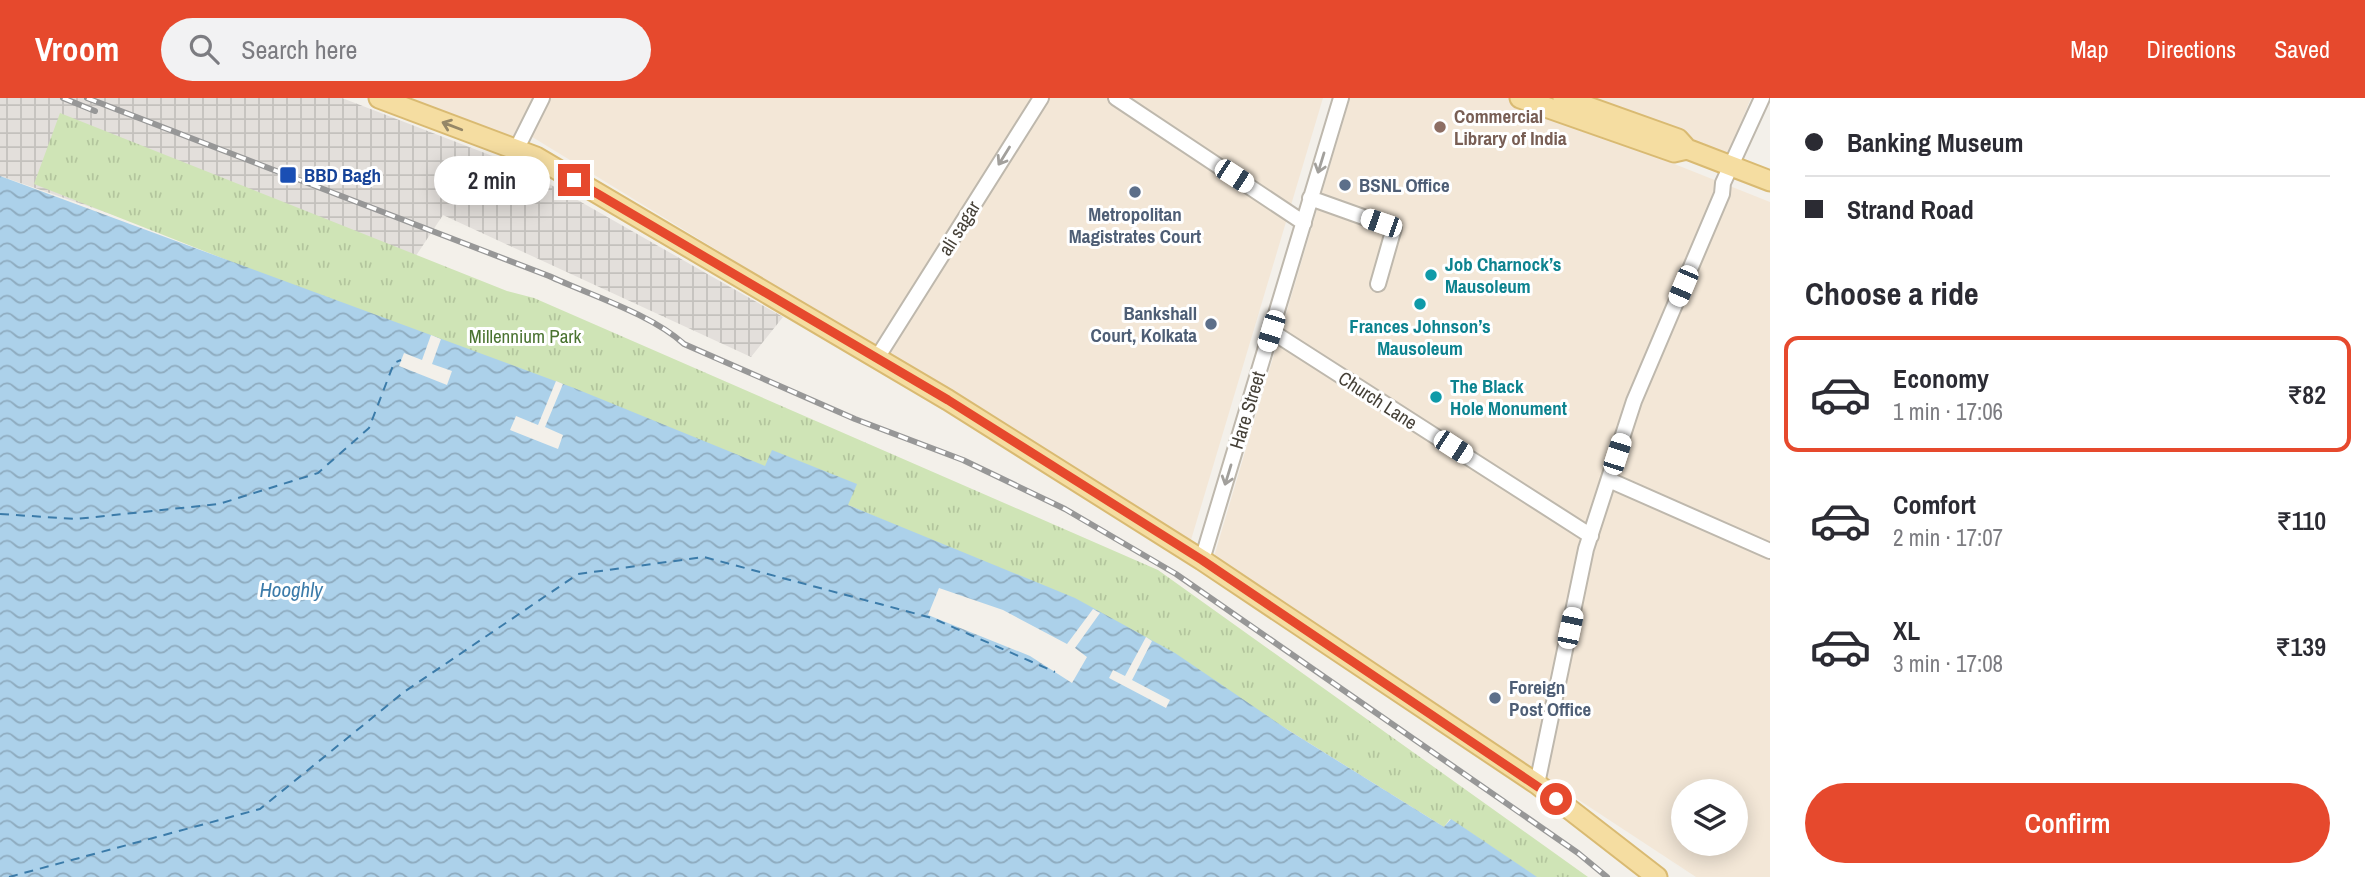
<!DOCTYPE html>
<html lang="en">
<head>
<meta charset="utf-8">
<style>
	body { margin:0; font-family:"Archivo Narrow",sans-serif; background:#f2f2f3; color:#2b2b33; height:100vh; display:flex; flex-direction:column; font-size:26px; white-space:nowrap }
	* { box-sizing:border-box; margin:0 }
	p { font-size:23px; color:#7c7c81 }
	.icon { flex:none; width:38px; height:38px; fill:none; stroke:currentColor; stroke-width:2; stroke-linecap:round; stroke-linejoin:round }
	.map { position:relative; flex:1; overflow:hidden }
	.details { display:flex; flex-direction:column; background:#fff; width:595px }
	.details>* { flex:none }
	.guide { display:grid; align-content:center; height:154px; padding:0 35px; background:#fff }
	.fabs { position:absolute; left:1671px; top:681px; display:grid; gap:14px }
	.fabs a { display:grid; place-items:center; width:77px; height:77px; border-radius:50%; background:#fff; box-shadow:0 4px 18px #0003; font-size:35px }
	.end { position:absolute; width:32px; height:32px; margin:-16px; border:9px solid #e6492d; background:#fff; box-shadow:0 0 0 4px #fff }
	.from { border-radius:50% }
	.bubble { position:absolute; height:49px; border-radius:24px; background:#fff; box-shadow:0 4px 18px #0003; font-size:23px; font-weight:600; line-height:49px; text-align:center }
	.car { position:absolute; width:21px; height:42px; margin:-21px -10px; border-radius:9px; box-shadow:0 0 5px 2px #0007; background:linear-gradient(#fff 24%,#345 0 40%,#fff 0 76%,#345 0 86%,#fff 0) }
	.guide b { display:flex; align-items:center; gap:24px; height:66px; font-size:26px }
	.guide b+b { border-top:2px solid #e1e1e2 }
	.guide i { width:18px; height:18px; background:#2b2b33 }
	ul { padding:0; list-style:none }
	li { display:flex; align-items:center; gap:21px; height:116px; margin:0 14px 10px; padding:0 21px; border:4px solid transparent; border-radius:14px }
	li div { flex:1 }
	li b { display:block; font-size:26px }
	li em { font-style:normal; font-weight:600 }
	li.selected { border-color:#e6492d }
	li>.icon { width:63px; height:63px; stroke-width:1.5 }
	h2 { padding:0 35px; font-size:32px; line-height:84px }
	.cta { display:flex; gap:14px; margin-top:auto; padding:14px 35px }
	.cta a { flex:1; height:80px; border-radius:42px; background:#e6492d; color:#fff; font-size:28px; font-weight:600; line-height:80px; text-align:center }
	header { display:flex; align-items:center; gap:42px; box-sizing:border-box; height:98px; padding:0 35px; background:#e6492d; color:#fff }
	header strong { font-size:33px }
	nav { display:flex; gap:38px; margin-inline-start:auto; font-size:24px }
	.search { width:490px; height:63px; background:#f2f2f3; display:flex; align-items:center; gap:18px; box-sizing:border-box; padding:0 24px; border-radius:38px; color:#7c7c81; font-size:26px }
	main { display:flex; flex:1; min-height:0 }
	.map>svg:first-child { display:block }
	.commercial { fill:#f3e7d7; fill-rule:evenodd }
	.industrial { fill:url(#industrial-grid) }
	.park { fill:url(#park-tufts) }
	.water { fill:url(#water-waves) }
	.pier { fill:#f3f0ea }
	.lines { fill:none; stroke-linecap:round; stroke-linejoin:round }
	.ferry { stroke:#3b7ba9; stroke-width:2; stroke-dasharray:9 7; stroke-linecap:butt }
	.minor-casing { stroke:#beb8ad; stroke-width:18 }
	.major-casing { stroke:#d9ba72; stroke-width:23 }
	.minor { stroke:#fff; stroke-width:14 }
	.major { stroke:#f5dda1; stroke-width:19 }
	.rail-casing { stroke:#979797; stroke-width:6 }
	.rail { stroke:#fff; stroke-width:3.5; stroke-dasharray:10; stroke-linecap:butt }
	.oneway { stroke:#958767 }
	.oneway2 { stroke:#a2a09c }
	.route { stroke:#e6492d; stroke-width:9 }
	.education-dot { fill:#8d6e63; stroke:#fff; stroke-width:2.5 }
	.transit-dot { fill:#1a4fb4; stroke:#fff; stroke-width:2.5 }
	.service-dot { fill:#5c6f8a; stroke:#fff; stroke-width:2.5 }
	.culture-dot { fill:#0f9aa8; stroke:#fff; stroke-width:2.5 }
	.labels { text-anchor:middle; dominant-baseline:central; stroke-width:6; stroke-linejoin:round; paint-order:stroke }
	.education-label { font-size:19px; font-weight:bold; fill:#785e54; stroke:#fff; text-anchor:start }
	.transit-label { font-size:19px; font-weight:bold; fill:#164399; stroke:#fff; text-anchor:start }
	.service-label { font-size:19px; font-weight:bold; fill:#4e5e75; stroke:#fff; text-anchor:start }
	.street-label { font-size:19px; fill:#464138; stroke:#fff }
	.culture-label { font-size:19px; font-weight:bold; fill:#0d838f; stroke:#fff; text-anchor:start }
	.park-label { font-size:19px; fill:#4a7330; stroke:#fff }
	.water-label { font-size:21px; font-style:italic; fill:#3b7ba9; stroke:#fff }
</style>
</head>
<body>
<header>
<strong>Vroom</strong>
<div class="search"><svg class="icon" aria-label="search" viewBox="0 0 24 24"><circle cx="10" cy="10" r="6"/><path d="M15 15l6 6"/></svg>Search here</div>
<nav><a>Map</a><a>Directions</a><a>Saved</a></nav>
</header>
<main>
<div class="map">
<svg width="1770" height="779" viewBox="0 0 1770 779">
	<defs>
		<pattern id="industrial-grid" width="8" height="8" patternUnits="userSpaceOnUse" patternTransform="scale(1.75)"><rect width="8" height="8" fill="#e3dfdb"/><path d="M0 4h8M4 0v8" fill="none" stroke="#c4c1bd"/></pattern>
		<pattern id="park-tufts" width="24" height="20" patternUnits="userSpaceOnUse" patternTransform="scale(1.75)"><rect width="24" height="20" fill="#cfe4b6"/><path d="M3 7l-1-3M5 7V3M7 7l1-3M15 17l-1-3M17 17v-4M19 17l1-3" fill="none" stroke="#b3c59d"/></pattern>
		<pattern id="water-waves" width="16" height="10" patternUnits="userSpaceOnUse" patternTransform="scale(1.75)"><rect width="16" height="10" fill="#acd1ea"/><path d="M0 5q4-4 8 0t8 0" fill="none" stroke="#8eabbf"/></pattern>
	</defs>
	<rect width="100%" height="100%" fill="#f3f0ea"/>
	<path class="commercial" d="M376 0H534L510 51Z
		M548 0H1323L1191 442 529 37Z
		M1350 0H1508L1770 104V779H1696L1213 462ZM1684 693H1736V746H1684Z
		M1536 0H1751L1723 69Z"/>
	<path class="industrial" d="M0 0H342L516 67 783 219 751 259 443 117 382 209 0 78Z"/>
	<path class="park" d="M60 15 507 193 534 200 1158 472 1588 779H1536L1450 721 1444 729 1100 515 848 407 34 86Z"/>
	<path class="water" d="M0 78 574 290 765 368 772 352 857 386 848 407 1075 500 1175 555 1288 632 1444 729 1451 721 1537 779H0Z"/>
	<path class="pier" d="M431 237 441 241 432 266 452 273 447 287 399 268 404 255 422 262Z
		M556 283 563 286 545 329 563 337 558 351 510 332 516 318 538 327Z
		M939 490 1003 512 1067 546 1093 511 1100 515 1075 550 1087 559 1072 585 1030 558 928 517Z
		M1146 539 1152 543 1132 582 1170 602 1166 610 1109 580 1113 572 1125 578Z"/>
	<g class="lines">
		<path class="ferry" d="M0 416 76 421 219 406 318 375 369 330 394 265 401 262
			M9 779 260 711 404 594 578 476 704 459 932 520 1055 574"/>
		<g class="minor-casing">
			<path id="minor" d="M1116 0 1304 125
				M516 52 542 0
				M1310 100 1394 130 1378 186
				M1271 233 1591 438
				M877 260 1041 0
				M1609 382 1770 453
				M1202 462 1341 0
				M1537 686 1586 451 1634 303 1722 96 1723 85 1762 0"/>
		</g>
		<g class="major-casing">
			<path id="major" d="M379 0 536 59 948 302 1202 462 1537 686 1657 779
				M1520 0 1674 54 1687 51
				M1563 0 1678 41 1687 51 1770 83"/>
		</g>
		<use href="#minor" class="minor"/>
		<use href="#major" class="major"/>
		<g class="rail-casing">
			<path id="rail" d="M63 0 95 13
				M87 0 549 178C590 197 651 216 684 246L855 321 963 362 1065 411 1176 476 1578 755 1607 779"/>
		</g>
		<use href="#rail" class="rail"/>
	</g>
	<defs><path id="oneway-shaft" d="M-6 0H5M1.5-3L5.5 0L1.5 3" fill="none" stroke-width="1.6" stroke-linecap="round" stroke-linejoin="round" transform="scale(1.75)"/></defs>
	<use class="oneway" href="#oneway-shaft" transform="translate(452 28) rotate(-159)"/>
	<g class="oneway2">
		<use href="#oneway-shaft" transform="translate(1004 58) rotate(122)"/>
		<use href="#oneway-shaft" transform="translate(1321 65) rotate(107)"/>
		<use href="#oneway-shaft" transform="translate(1228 377) rotate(107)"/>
	</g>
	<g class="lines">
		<path class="route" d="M574 82 948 302 1202 462 1556 701"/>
	</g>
	<circle class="education-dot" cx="1440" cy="29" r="7"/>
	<rect class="transit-dot" x="279" y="68" width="18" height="18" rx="3.5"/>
	<g class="service-dot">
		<circle cx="1345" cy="87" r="7"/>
		<circle cx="1135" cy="94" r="7"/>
		<circle cx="1211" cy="226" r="7"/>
		<circle cx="1495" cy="600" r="7"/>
	</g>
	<g class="culture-dot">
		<circle cx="1431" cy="177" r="7"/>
		<circle cx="1420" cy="206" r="7"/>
		<circle cx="1436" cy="299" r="7"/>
	</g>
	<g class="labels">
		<g class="education-label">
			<text x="1454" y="18">Commercial<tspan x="1454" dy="22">Library of India</tspan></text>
		</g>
		<g class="transit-label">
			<text x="304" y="77">BBD Bagh</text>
		</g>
		<g class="service-label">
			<text x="1359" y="87">BSNL Office</text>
			<text x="1135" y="116" text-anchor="middle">Metropolitan<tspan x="1135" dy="22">Magistrates Court</tspan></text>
			<text x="1197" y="215" text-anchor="end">Bankshall<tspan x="1197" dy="22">Court, Kolkata</tspan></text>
			<text x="1509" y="589">Foreign<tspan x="1509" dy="22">Post Office</tspan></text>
		</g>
		<g class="street-label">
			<text transform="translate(959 130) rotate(-58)">ali sagar</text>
			<text transform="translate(1378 302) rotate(33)">Church Lane</text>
			<text transform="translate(1247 312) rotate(-73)">Hare Street</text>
		</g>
		<g class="culture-label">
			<text x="1445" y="166">Job Charnock’s<tspan x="1445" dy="22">Mausoleum</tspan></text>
			<text x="1420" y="228" text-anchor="middle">Frances Johnson’s<tspan x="1420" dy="22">Mausoleum</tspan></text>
			<text x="1450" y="288">The Black<tspan x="1450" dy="22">Hole Monument</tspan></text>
		</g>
		<g class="park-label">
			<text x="525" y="238">Millennium Park</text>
		</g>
		<g class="water-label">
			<text x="291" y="491">Hooghly</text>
		</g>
	</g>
</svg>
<div class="fabs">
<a><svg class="icon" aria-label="layers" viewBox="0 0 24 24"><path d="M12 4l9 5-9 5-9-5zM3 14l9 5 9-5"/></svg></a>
</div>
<i class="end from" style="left:1556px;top:701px"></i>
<i class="end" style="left:574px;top:82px"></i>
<div class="bubble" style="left:434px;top:58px;width:116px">2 min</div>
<i class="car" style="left:1234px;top:78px;rotate:123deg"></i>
<i class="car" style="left:1381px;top:125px;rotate:289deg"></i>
<i class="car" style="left:1683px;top:188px;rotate:203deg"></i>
<i class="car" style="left:1271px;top:233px;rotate:197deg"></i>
<i class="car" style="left:1453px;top:349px;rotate:123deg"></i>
<i class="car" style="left:1617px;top:356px;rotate:18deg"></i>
<i class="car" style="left:1570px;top:530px;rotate:12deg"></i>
</div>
<section class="details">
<div class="guide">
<b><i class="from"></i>Banking Museum</b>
<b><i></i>Strand Road</b>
</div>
<h2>Choose a ride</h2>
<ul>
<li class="selected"><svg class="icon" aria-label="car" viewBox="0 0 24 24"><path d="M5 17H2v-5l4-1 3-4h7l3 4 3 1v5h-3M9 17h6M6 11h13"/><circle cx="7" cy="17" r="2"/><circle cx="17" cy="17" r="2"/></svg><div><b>Economy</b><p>1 min · 17:06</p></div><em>₹82</em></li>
<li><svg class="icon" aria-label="car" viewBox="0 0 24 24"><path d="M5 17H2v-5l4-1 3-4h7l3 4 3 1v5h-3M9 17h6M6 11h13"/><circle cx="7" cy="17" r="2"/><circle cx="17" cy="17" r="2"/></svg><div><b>Comfort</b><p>2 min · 17:07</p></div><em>₹110</em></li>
<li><svg class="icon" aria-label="car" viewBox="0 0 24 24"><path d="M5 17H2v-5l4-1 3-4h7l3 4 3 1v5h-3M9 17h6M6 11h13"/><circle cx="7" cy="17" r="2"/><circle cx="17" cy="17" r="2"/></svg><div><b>XL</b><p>3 min · 17:08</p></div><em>₹139</em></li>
</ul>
<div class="cta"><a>Confirm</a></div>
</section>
</main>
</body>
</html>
